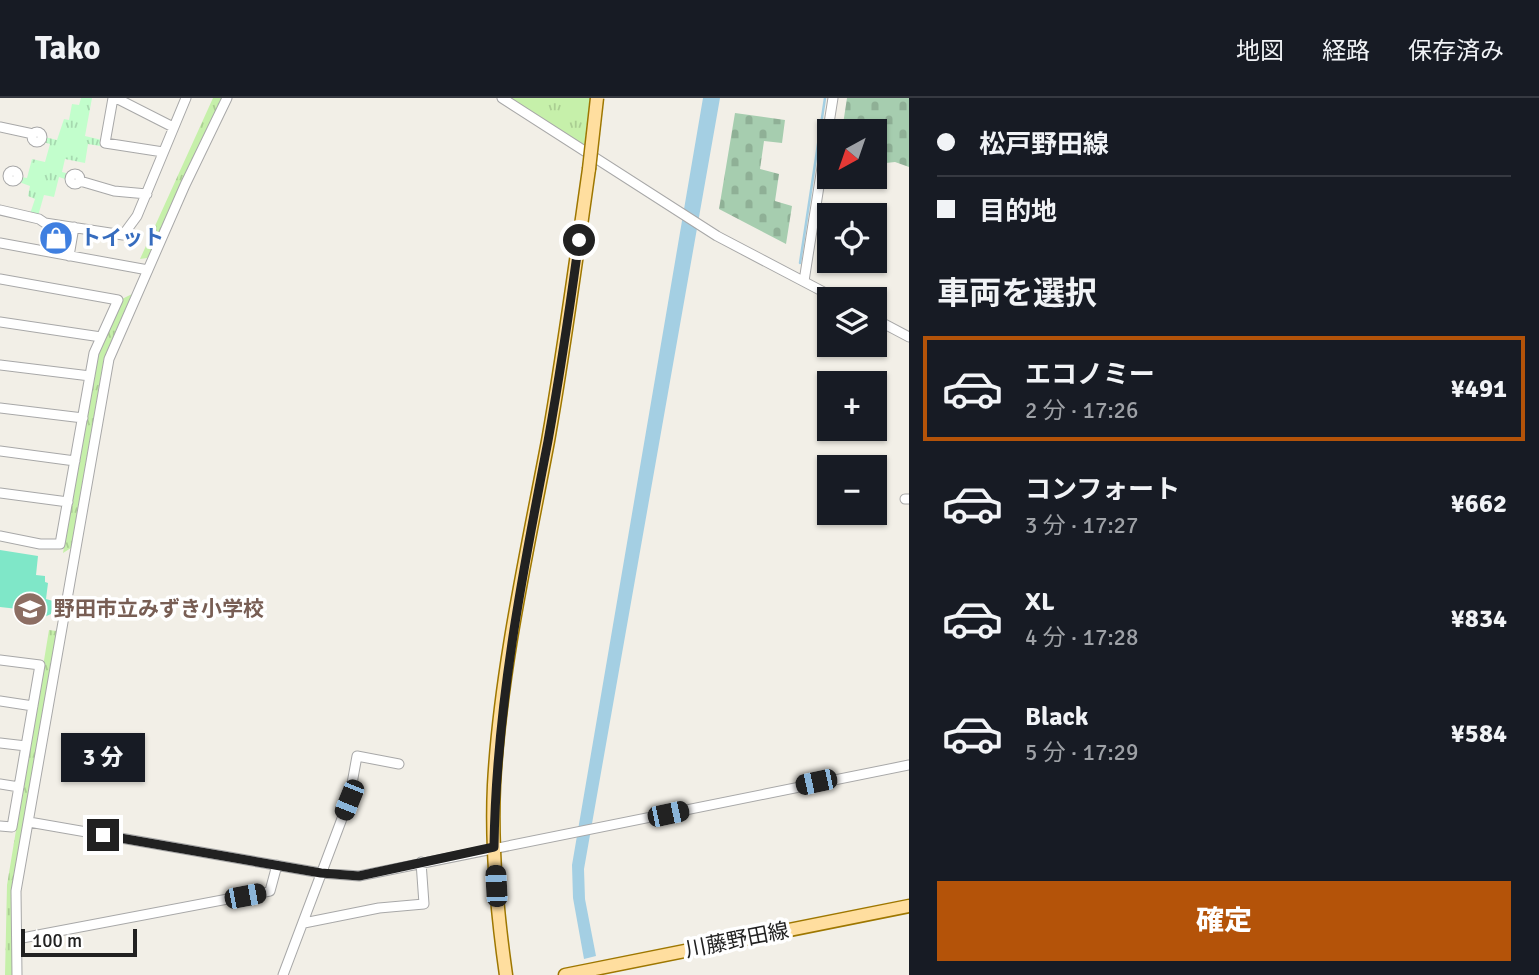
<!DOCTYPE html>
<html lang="ja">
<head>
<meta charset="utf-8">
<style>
	body { margin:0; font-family:Signika,"Noto Sans JP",sans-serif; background:#20242c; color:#f1f3f6; height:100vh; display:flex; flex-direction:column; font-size:26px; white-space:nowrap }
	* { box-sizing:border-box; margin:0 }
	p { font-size:23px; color:#9ea1a6 }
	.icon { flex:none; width:38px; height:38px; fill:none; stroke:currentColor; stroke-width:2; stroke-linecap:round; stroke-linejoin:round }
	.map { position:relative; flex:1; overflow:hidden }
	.side { display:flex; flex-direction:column; background:#171b24; width:630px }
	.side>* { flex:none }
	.top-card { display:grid; align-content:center; height:154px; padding:0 28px; background:#171b24 }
	.needle { width:46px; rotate:220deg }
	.buttons { position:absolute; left:817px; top:21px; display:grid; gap:14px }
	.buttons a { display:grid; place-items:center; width:70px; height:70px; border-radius:0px; background:#171b24; box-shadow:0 2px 5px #0004; font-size:35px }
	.scale { position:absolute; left:21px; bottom:18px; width:116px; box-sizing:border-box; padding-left:7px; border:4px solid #212121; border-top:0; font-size:19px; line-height:24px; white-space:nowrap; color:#212121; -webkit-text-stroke:5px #fff; paint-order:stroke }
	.end { position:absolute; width:32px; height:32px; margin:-16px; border:9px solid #212121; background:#fff; box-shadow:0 0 0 4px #fff }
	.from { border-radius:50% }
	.bubble { position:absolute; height:49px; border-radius:0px; background:#171b24; box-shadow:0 2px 5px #0004; font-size:23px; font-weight:800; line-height:49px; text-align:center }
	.car { position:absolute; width:21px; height:42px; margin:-21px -10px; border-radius:9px; box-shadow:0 0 5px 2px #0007; background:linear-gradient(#222 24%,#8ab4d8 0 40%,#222 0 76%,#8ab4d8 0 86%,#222 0) }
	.top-card b { display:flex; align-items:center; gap:24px; height:66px; font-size:26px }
	.top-card b+b { border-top:2px solid #363941 }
	.top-card i { width:18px; height:18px; background:#f1f3f6 }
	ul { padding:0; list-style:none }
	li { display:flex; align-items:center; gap:21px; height:105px; margin:0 14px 10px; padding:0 14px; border:4px solid transparent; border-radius:0px }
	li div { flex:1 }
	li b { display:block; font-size:26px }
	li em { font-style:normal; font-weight:800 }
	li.selected { border-color:#b45309 }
	li>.icon { width:63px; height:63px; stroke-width:1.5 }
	h2 { padding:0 28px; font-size:32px; line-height:84px }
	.cta { display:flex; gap:14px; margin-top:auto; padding:14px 28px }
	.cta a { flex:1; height:80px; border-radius:0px; background:#b45309; color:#fff; font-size:28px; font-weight:800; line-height:80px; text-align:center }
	header { display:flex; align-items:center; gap:42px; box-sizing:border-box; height:98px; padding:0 35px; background:#171b24; border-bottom:2px solid #363941 }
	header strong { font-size:33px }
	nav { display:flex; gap:38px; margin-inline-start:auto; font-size:24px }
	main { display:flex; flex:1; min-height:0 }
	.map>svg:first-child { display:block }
	.grass { fill:url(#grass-tufts) }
	.cemetery { fill:url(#cemetery-stones) }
	.park { fill:url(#park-tufts) }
	.pitch { fill:#7fe7c8 }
	.water { fill:#a4cfe3 }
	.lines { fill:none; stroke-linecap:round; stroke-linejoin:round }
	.stream { stroke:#a4cfe3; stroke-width:2.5 }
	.minor-casing { stroke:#a8a8a8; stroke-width:11 }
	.major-casing { stroke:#9e7700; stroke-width:15 }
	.minor { stroke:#fff; stroke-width:9 }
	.major { stroke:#ffde9f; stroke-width:12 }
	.major-bridge-casing { stroke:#9e7700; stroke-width:15; stroke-linecap:butt }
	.major-bridge { stroke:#ffde9f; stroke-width:12 }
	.route { stroke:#212121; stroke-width:9 }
	.labels { text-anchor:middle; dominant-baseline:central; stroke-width:7; stroke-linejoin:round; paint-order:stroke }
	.shop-label { font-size:21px; font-weight:bold; fill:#366cbe; stroke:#fff; text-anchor:start }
	.education-label { font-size:21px; font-weight:bold; fill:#785e54; stroke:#fff; text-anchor:start }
	.street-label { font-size:21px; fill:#212121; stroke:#fff }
</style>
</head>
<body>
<header>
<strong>Tako</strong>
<nav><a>地図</a><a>経路</a><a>保存済み</a></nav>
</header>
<main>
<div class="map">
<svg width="909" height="877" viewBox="0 0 909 877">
	<defs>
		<pattern id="grass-tufts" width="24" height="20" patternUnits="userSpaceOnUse" patternTransform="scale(1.75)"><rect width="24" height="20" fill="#c6f0aa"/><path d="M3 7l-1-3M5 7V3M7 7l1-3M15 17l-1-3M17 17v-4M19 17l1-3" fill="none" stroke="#aace92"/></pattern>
		<pattern id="cemetery-stones" width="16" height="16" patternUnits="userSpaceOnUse" patternTransform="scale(1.75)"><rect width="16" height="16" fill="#a6cdaf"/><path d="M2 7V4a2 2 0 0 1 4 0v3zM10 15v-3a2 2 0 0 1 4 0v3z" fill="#8fb096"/></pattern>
		<pattern id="park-tufts" width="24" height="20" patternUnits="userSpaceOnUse" patternTransform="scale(1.75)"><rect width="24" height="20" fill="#c2fecc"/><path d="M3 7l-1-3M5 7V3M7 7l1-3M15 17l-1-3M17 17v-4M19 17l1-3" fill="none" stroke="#a6d9af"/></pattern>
	</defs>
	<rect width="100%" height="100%" fill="#f2efe7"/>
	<path class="grass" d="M213 0H223L151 156 147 160 140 161Z
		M508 0H591L585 49Z
		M132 196 104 260 71 450 63 455 98 256 122 201Z
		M49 532 57 533 12 792V877H5L7 787Z"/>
	<path class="cemetery" d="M847 0H909V69L895 64 877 66 875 33H842Z
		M735 15 785 22 782 45 764 43 760 71 779 76 775 103 792 108 786 146 719 111Z"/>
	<path class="park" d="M81 0H92L85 38 102 42 100 48 88 46 85 65 65 61 62 74 70 76 68 82 59 79 54 99 44 97 38 118 30 116 35 101 28 98 30 88 19 84 21 79 27 80 32 61 45 64 50 46 43 44 45 39 57 42 64 21 69 22 72 6 79 7Z"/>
	<path class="pitch" d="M0 452 38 458 36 477 45 478V484L48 485 46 501 53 503 51 516 42 520 18 517V511L0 509Z"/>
	<path class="water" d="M703 0H720L584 771 585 801 596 858 584 861 573 800 572 767Z"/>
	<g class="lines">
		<path class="stream" d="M800 165 825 0"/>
		<g class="minor-casing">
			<path id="minor" d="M113 0 105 45 163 54
				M116 0 173 29
				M502 0 717 138 837 201
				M0 29 33 36
				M32 39a5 5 0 1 1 10 0a5 5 0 1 1-10 0Z
				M8 78a5 5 0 1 1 10 0a5 5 0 1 1-10 0Z
				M70 81a5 5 0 1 1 10 0a5 5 0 1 1-10 0Z
				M80 83 114 93 147 96
				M0 112 39 121 45 125 123 137 137 118 186 0
				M0 145 148 172
				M69 158 74 129
				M0 181 118 202 94 255 60 446H40L0 438
				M804 183 833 0
				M875 221 909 239
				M0 224 101 239
				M0 267 90 278
				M0 310 83 320
				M0 353 75 363
				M0 395 68 404
				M905 401H909
				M0 562 40 567 12 729 0 728
				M0 603 33 608
				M0 645 26 648
				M0 686 19 689
				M29 724 321 775 359 778 909 667
				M304 825 379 810 424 806 421 764
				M17 841 270 793 277 767
				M17 877 16 793 109 261 185 87 227 0
				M283 877 349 702 357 658 399 666"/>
		</g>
		<g class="major-casing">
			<path id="major" d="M506 877C497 814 491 751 494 687 500 575 527 454 548 343 564 253 576 162 589 71
				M565 877 909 808"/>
		</g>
		<use href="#minor" class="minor"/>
		<use href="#major" class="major"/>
		<g class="major-bridge-casing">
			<path id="major-bridge" d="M589 71 597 0"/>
		</g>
		<use href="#major-bridge" class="major-bridge"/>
	</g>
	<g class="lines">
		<path class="route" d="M103 737 321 775 359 778 494 749C496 612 522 477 548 343 560 276 570 209 579 142"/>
	</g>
	<defs>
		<g id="shop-disc" transform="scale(1.75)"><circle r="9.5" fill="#3f7fe0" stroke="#fff"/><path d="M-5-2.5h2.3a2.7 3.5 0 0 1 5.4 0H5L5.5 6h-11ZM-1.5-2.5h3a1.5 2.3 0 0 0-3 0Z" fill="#fff"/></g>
		<g id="school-disc" transform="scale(1.75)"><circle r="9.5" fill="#8d6e63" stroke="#fff"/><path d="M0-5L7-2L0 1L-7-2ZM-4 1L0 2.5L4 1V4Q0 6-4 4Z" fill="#fff"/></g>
	</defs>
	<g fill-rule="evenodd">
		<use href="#shop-disc" x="56" y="140"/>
		<use href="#school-disc" x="30" y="511"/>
	</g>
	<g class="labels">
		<g class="shop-label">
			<text x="80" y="140">トイット</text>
		</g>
		<g class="education-label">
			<text x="54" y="511">野田市立みずき小学校</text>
		</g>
		<g class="street-label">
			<text transform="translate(737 842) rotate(-11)">川藤野田線</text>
		</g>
	</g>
</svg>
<div class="buttons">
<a><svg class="needle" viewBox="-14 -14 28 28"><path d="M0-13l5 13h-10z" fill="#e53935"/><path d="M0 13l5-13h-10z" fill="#9ea1a6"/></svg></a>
<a><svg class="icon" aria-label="locate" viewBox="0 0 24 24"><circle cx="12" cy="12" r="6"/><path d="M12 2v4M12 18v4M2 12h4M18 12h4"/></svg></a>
<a><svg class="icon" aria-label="layers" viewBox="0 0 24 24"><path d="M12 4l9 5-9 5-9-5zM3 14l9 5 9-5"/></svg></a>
<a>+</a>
<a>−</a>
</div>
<div class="scale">100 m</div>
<i class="end from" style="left:579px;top:142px"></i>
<i class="end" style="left:103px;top:737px"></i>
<div class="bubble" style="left:61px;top:635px;width:84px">3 分</div>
<i class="car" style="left:816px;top:684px;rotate:258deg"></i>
<i class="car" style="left:349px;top:702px;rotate:202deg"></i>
<i class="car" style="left:668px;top:716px;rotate:78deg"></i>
<i class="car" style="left:496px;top:788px;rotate:357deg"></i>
<i class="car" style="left:245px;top:798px;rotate:79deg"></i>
</div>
<section class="side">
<div class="top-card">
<b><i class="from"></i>松戸野田線</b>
<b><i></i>目的地</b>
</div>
<h2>車両を選択</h2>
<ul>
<li class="selected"><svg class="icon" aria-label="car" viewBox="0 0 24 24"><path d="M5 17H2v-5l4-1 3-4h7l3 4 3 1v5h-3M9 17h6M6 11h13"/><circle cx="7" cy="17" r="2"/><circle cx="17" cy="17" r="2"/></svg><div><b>エコノミー</b><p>2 分 · 17:26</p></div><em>¥491</em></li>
<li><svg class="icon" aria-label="car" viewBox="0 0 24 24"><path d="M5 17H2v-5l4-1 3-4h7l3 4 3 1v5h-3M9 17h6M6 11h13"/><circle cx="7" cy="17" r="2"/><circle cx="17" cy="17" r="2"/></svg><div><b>コンフォート</b><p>3 分 · 17:27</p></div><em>¥662</em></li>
<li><svg class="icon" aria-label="car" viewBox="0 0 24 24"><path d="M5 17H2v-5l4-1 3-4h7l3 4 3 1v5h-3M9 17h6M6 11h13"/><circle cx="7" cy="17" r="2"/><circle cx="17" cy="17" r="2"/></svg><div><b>XL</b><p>4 分 · 17:28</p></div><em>¥834</em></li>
<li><svg class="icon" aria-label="car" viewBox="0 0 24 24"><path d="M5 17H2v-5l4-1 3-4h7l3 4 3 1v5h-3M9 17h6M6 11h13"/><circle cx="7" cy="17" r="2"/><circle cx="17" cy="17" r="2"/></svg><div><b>Black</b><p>5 分 · 17:29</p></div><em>¥584</em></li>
</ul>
<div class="cta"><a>確定</a></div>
</section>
</main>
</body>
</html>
